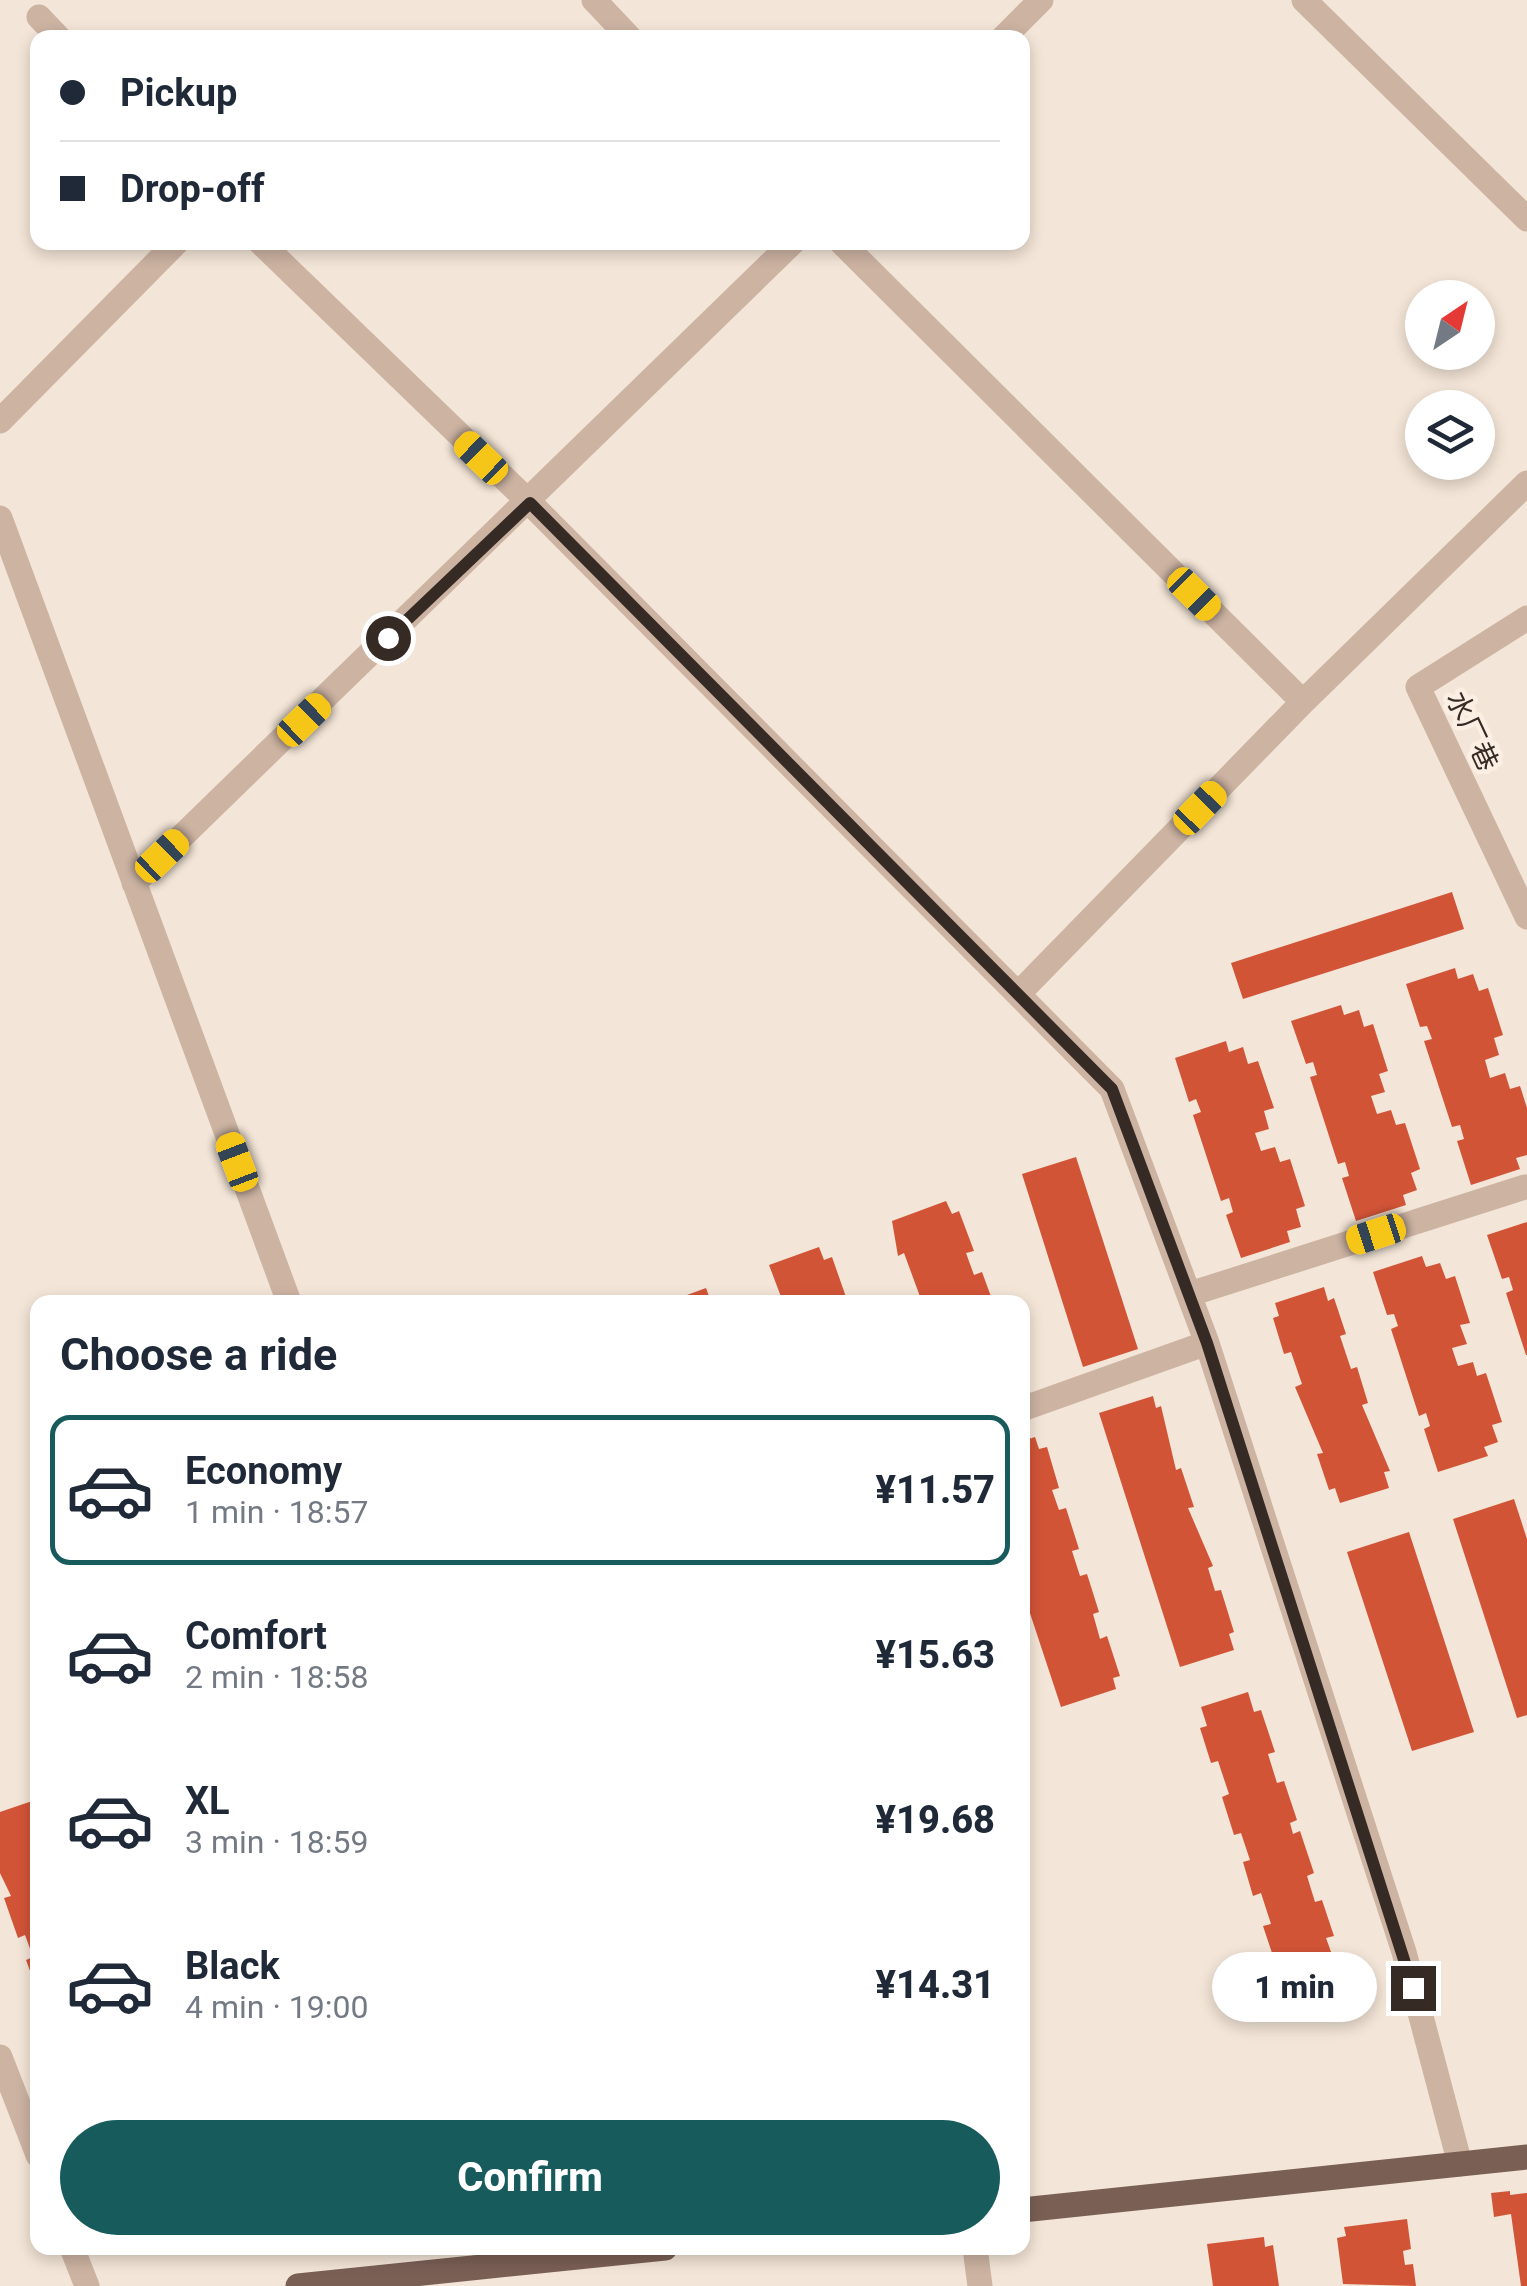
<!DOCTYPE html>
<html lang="en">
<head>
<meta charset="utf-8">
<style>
	body { margin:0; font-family:Roboto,"Noto Sans SC",sans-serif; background:#f6f6f7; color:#1f2937; height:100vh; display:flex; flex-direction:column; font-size:38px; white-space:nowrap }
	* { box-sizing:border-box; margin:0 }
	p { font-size:32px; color:#747a83 }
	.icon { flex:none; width:55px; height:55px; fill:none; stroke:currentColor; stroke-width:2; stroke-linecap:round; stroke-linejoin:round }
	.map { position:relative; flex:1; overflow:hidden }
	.panel { position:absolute; left:30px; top:1295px; width:1000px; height:960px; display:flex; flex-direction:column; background:#fff; border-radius:20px; box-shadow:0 5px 15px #0003 }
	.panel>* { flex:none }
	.guide { position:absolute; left:30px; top:30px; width:1000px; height:220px; border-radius:20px; box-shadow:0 5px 15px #0003; display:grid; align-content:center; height:220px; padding:0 30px; background:#fff }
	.needle { width:65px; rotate:35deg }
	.buttons { position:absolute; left:1405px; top:280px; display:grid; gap:20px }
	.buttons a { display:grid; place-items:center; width:90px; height:90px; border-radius:50%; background:#fff; box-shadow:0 5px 15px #0003; font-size:50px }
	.end { position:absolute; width:45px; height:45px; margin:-22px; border:12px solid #362a25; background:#fff; box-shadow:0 0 0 5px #fff }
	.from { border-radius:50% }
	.bubble { position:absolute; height:70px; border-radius:35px; background:#fff; box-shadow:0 5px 15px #0003; font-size:32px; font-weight:800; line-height:70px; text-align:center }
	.car { position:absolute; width:30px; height:60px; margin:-30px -15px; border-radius:12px; box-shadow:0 0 8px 2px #0007; background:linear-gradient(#f5c518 24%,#345 0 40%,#f5c518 0 76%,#345 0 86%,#f5c518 0) }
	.guide b { display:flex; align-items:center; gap:35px; height:95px; font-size:38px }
	.guide b+b { border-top:2px solid #e0e1e3 }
	.guide i { width:25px; height:25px; background:#1f2937 }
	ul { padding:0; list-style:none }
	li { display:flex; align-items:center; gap:30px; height:150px; margin:0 20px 15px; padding:0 10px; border:5px solid transparent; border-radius:20px }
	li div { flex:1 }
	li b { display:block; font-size:38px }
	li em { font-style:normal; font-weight:800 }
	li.on { border-color:#175b5c }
	li>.icon { width:90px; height:90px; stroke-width:1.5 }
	h2 { padding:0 30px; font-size:45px; line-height:120px }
	.button { display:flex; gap:20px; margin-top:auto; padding:20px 30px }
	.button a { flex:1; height:115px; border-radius:60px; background:#175b5c; color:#fff; font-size:40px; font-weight:800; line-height:115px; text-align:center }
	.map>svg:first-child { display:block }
	.building { fill:#d25437 }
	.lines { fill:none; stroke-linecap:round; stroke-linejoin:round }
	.minor { stroke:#ccb3a2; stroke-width:25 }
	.major { stroke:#7a5f55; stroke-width:25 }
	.route { stroke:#362a25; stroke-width:12 }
	.labels { text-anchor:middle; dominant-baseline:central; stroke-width:9; stroke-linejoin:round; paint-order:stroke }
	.street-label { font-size:28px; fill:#362a25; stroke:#fbefe4 }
</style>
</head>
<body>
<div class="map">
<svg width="1527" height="2286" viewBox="0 0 1527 2286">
	<rect width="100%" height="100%" fill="#f3e5d7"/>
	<path class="building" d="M1452 892 1464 929 1243 999 1231 963Z
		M1455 968 1458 979 1473 974 1479 991 1488 988 1503 1035 1494 1038 1499 1055 1485 1060 1490 1078 1505 1073 1510 1089 1520 1086 1527 1108V1155L1516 1158 1520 1169 1471 1185 1457 1141 1464 1139 1460 1125 1452 1127 1424 1041 1432 1039 1427 1026 1420 1027 1406 984Z
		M1341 1005 1344 1015 1359 1010 1364 1027 1373 1024 1388 1071 1379 1074 1385 1092 1371 1096 1377 1114 1391 1110 1396 1125 1405 1123 1420 1169 1411 1173 1417 1190 1403 1195 1406 1205 1356 1221 1342 1178 1349 1176 1345 1162 1338 1164 1310 1077 1317 1075 1313 1062 1306 1064 1291 1021Z
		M1226 1041 1229 1052 1243 1047 1248 1064 1258 1061 1274 1108 1264 1111 1269 1129 1255 1133 1261 1151 1275 1147 1280 1162 1290 1159 1305 1206 1296 1209 1301 1227 1287 1231 1290 1242 1241 1258 1226 1215 1233 1212 1229 1198 1221 1201 1193 1115 1201 1112 1196 1099 1189 1102 1175 1058Z
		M1076 1157 1138 1349 1083 1367 1022 1174Z
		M946 1201 952 1214 959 1211 974 1251 966 1253 974 1275 982 1272 993 1302H922L904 1253 898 1256 892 1221Z
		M1527 1222V1355H1526L1506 1293 1513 1290 1509 1277 1502 1279 1487 1235Z
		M819 1247 824 1260 832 1257 846 1297 840 1302H783L769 1265Z
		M1422 1256 1426 1267 1440 1263 1446 1279 1455 1276 1470 1323 1460 1325 1467 1344 1452 1348 1458 1366 1473 1362 1477 1376 1486 1373 1502 1422 1492 1425 1498 1442 1484 1447 1488 1456 1438 1472 1424 1429 1430 1426 1426 1413 1419 1416 1391 1329 1398 1326 1394 1314 1387 1315 1373 1272Z
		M1324 1287 1328 1301 1334 1298 1346 1334 1340 1336 1351 1369 1357 1367 1368 1403 1362 1405 1390 1471 1384 1472 1389 1488 1340 1503 1335 1488 1329 1490 1317 1454 1323 1453 1295 1387 1302 1384 1291 1352 1284 1354 1273 1318 1279 1316 1275 1303Z
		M706 1288 711 1302H668Z
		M1153 1396 1156 1408 1161 1406 1176 1470 1181 1468 1194 1507 1188 1508 1213 1566 1208 1568 1215 1591 1221 1590 1234 1632 1229 1634 1234 1650 1180 1667 1099 1413Z
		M1035 1437 1039 1449 1047 1447 1059 1488 1052 1490 1059 1510 1066 1508 1079 1549 1072 1551 1080 1576 1087 1574 1099 1612 1093 1614 1100 1639 1107 1636 1120 1676 1113 1678 1116 1689 1061 1707 1022 1589V1441Z
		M1514 1499 1527 1539V1715L1517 1718 1453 1519Z
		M1409 1532 1474 1732 1412 1751 1347 1552Z
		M1248 1692 1254 1712 1261 1710 1275 1752 1268 1754 1277 1783 1284 1781 1297 1820 1290 1823 1293 1834 1300 1831 1314 1873 1307 1876 1315 1902 1322 1900 1334 1936 1326 1938 1334 1960 1287 1975 1282 1960 1275 1962 1263 1926 1271 1924 1261 1893 1253 1896 1243 1862 1250 1860 1241 1833 1234 1835 1222 1797 1229 1794 1218 1761 1211 1763 1200 1728 1207 1726 1201 1707Z
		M38 1799V1990H37L26 1960 33 1957 25 1935 18 1938 4 1898 11 1896 0 1873V1812Z
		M1510 2191V2195L1527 2193V2286H1521L1511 2214 1494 2217 1491 2193Z
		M1407 2219 1411 2249 1403 2251 1405 2265 1413 2264 1416 2286 1343 2284 1337 2238 1346 2236 1344 2227Z
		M1264 2237 1265 2247 1273 2245 1279 2286H1213L1207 2244Z"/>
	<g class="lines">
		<path class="minor" d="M594 0 630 38
			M1304 0 1527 219
			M39 17 59 38
			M1003 38 1041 0
			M260 242 530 503 1112 1089 1207 1343 1404 1952 1460 2164
			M841 242 1303 702 1019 993
			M0 421 177 242
			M0 518 289 1302
			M1527 618 1418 687 1527 917
			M1303 702 1527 483
			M134 883 793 242
			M1190 1294 1525 1187
			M1022 1409 1207 1343
			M0 2057 38 2155
			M72 2248 87 2286
			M975 2248 980 2286"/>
		<path class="major" d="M1022 2210 1527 2157
			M298 2286 665 2248"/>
	</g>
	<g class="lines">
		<path class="route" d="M388 638 530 503 1112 1089 1207 1343 1413 1988"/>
	</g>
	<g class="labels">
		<g class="street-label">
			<text transform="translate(1472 731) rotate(65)">水厂巷</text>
		</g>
	</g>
</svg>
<div class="buttons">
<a><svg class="needle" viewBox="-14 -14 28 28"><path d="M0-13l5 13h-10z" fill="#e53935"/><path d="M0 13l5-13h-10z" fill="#747a83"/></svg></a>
<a><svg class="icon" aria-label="layers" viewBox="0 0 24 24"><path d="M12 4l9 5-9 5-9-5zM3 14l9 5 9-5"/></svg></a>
</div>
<i class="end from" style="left:388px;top:638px"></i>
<i class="end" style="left:1413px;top:1988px"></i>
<div class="bubble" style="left:1212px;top:1952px;width:165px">1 min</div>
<i class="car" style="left:481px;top:458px;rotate:314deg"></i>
<i class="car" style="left:1194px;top:594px;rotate:135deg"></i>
<i class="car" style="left:304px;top:720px;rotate:46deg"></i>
<i class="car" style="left:1200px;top:808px;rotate:44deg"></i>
<i class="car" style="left:162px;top:856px;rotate:46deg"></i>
<i class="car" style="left:237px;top:1162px;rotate:339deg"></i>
<i class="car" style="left:1376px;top:1234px;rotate:252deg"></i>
<div class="guide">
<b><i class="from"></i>Pickup</b>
<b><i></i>Drop-off</b>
</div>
<section class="panel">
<h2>Choose a ride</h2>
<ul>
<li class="on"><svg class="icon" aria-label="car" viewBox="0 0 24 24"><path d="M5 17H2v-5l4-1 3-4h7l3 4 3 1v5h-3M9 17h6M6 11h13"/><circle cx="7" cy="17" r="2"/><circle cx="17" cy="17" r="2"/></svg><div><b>Economy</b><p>1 min · 18:57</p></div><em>¥11.57</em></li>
<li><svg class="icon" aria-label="car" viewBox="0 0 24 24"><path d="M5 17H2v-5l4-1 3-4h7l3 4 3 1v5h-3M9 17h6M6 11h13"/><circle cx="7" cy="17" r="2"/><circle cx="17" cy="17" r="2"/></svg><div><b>Comfort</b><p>2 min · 18:58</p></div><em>¥15.63</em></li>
<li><svg class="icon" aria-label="car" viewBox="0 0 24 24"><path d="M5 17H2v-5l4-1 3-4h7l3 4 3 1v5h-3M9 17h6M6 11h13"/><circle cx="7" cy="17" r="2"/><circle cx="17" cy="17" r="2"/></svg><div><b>XL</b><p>3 min · 18:59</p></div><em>¥19.68</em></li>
<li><svg class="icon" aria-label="car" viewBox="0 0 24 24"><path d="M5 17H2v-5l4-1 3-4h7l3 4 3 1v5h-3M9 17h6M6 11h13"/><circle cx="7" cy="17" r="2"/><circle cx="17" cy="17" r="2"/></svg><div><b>Black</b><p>4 min · 19:00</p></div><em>¥14.31</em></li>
</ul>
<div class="button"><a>Confirm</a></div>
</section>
</div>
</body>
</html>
